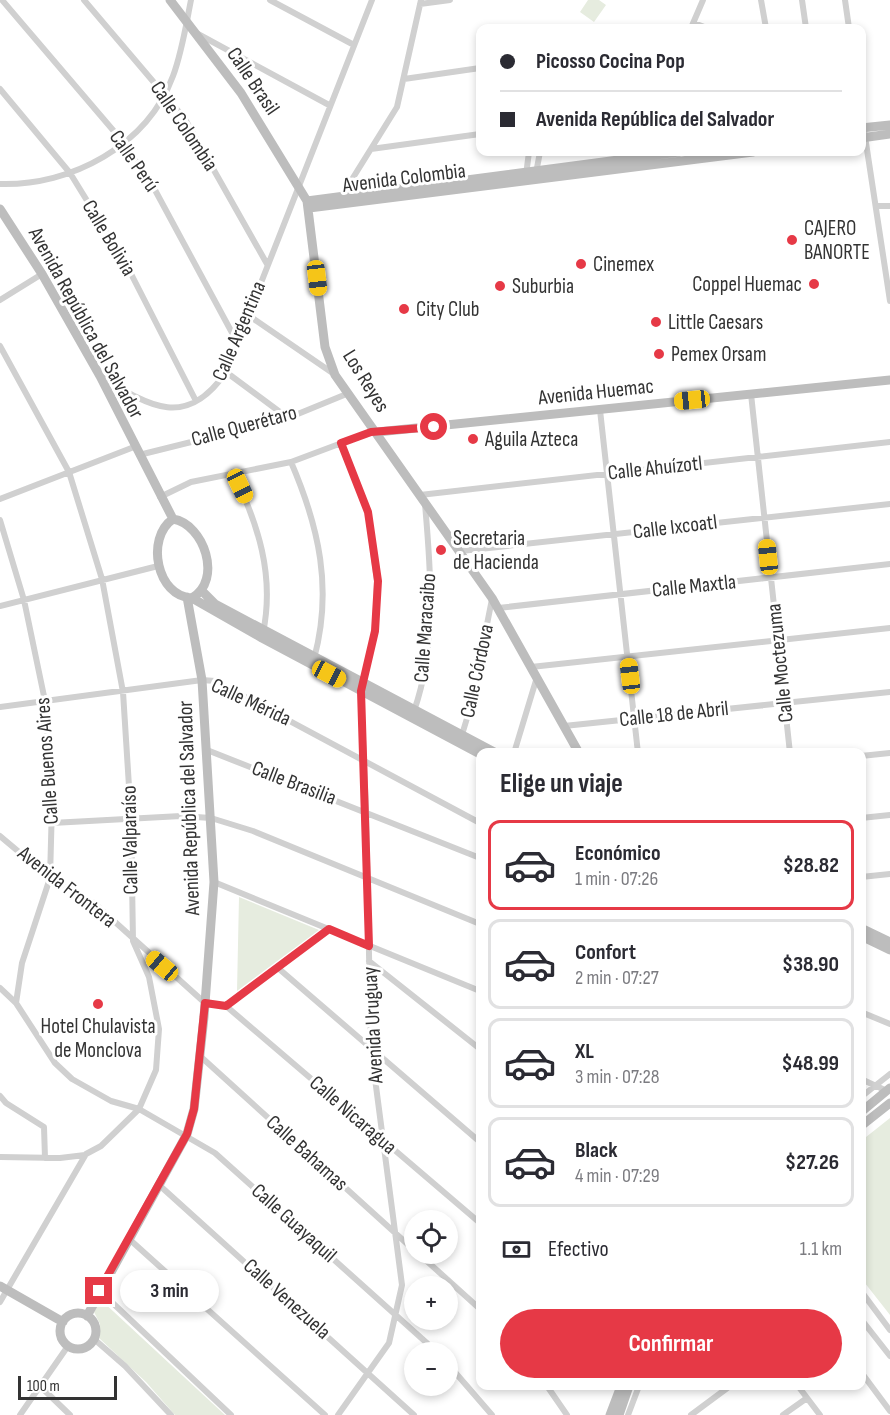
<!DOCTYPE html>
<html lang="es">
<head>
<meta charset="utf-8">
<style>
	body { margin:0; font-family:"Sofia Sans Condensed",sans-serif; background:#f7f7f7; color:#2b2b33; height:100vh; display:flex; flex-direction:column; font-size:22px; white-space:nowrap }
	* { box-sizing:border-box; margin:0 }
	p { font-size:20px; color:#7c7c81 }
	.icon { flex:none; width:33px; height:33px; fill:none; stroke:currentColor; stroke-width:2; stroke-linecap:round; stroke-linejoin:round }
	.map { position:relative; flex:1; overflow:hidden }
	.side { position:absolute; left:476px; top:748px; width:390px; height:642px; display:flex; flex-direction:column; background:#fff; border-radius:12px; box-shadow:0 3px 9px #0003 }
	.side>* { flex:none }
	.top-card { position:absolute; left:476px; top:24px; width:390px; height:132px; border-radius:12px; box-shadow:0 3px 9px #0003; display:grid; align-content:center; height:132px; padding:0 24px; background:#fff }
	.controls { position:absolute; left:404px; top:1210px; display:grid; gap:12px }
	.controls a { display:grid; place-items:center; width:54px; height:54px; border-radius:50%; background:#fff; box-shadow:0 3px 9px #0003; font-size:30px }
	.scale { position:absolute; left:18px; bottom:15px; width:99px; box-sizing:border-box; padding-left:6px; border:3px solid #333; border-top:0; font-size:16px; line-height:21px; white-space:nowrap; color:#333; -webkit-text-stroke:4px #fff; paint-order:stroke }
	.end { position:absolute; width:27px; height:27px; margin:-14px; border:8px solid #e63946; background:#fff; box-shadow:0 0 0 3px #fff }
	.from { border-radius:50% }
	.bubble { position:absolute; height:42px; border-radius:21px; background:#fff; box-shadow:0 3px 9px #0003; font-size:20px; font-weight:700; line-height:42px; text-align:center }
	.car { position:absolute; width:18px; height:36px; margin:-18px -9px; border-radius:8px; box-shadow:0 0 4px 2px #0007; background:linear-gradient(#f5c518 24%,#345 0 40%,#f5c518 0 76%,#345 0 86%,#f5c518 0) }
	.top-card b { display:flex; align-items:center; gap:21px; height:57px; font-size:22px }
	.top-card b+b { border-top:2px solid #e1e1e2 }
	.top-card i { width:15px; height:15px; background:#2b2b33 }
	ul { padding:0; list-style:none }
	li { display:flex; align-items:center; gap:18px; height:90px; margin:0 12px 9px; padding:0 12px; border:3px solid #e1e1e2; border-radius:12px }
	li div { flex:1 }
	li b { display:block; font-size:22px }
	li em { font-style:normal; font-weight:700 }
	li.selected { border-color:#e63946 }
	li>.icon { width:54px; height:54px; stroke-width:1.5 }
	h2 { padding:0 24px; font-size:27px; line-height:72px }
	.pay { display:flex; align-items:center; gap:15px; height:66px; padding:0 24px; font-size:22px }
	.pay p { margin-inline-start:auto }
	.button { display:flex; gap:12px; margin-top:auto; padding:12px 24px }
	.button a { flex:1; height:69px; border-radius:36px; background:#e63946; color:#fff; font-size:24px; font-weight:700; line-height:69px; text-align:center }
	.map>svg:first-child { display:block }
	.green { fill:#e6ecdf }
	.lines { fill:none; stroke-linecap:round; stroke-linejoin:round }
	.street { stroke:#d0d0d0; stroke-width:6 }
	.secondary { stroke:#bdbdbd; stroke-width:9 }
	.route { stroke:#e63946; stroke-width:8 }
	.poi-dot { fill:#e63946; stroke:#fff; stroke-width:2 }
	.labels { text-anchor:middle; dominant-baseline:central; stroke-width:6; stroke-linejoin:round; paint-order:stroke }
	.street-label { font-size:21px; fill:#333; stroke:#fff }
	.poi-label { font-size:21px; fill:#333; stroke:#fff; text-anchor:start }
</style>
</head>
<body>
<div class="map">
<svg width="890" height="1415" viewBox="0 0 890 1415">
	<rect width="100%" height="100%" fill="#fff"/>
	<path class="green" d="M588 0H599L606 5 594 22 580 12Z
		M239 897 319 930 237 991Z
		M890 1118V1315L861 1278V1141Z
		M100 1299 225 1415H175L146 1382 99 1338 100 1324 94 1312Z"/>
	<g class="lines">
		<path class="street" d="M2 0 124 143 155 190 237 342
			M84 0 185 119 267 264
			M270 0 354 45
			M761 0 766 28
			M802 0 806 28
			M845 0 849 28
			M420 4 450 0
			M694 23 707 28
			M691 28 703 0
			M198 34 329 105
			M404 79 480 68
			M0 89 70 173 126 264 196 401
			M861 110 890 301
			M371 149 480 134
			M536 173 540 152
			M526 175 529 152
			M0 184C71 186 147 146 173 76 182 52 186 25 191 0
			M341 197 397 107 421 0
			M876 206H890
			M0 300 42 274
			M248 315 334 374
			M0 346 69 472 102 579 123 692 131 818 133 941 149 977 159 1029 156 1070 139 1109 101 1146 86 1154 0 1302
			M226 372 288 418
			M102 377C149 406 186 430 226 372L372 0
			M751 394 790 753
			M600 410 638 753
			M139 455 288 418 349 393
			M291 462C319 527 333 589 314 659
			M233 472C258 524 275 575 263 633
			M420 495 890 442
			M160 497 191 482 291 462 371 432H377
			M0 499 134 447
			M0 520 24 600 45 701 52 805 50 878 22 963 16 1003
			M461 551 890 504
			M0 606 158 566
			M498 608 890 564
			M531 667 890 628
			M0 707 202 680 215 681 480 823
			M414 711C437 646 431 572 425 504
			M564 726 890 692
			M461 738 471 705 492 599
			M207 750 480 858
			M514 753 537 677
			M861 756 890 753
			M861 818 890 815
			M52 823 181 816 211 818 253 831 480 924
			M0 836 50 878 94 903 205 1003 226 1006 329 929
			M861 877 890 874
			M214 882 480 991
			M369 961 480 1049
			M278 968 480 1142
			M0 988 16 1003 55 1063 72 1079 111 1101 139 1109 215 1153 438 1353
			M226 1006 480 1223
			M861 1012 890 1024
			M200 1056 414 1250
			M861 1079 887 1091
			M0 1096 6 1103 44 1127 45 1158
			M861 1097 890 1074
			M0 1157 60 1158 85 1155
			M158 1184 414 1415
			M128 1238 325 1415
			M419 1254 480 1309
			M100 1291 231 1415
			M861 1291 890 1330
			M861 1319 890 1356
			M94 1339 125 1366 171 1415
			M447 1363 492 1415
			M861 1372 890 1411
			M40 1386 70 1415
			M547 1386 567 1415
			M798 1386 820 1415
			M20 1415 68 1346
			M338 1415 389 1343 402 1285 371 1048 366 811 361 691 375 631 377 581 368 512 341 443
			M628 1415 639 1386
			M691 1415 730 1386
			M783 1415 807 1398"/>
		<path class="secondary" d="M170 0 241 93 307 201 325 347 335 375 492 598 579 753
			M861 128 890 125
			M861 138 890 134
			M307 201 679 152
			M309 208 753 152
			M0 209 42 274 100 376 173 519
			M377 432 890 380
			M173 519C204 524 223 580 192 598 157 597 145 538 173 519Z
			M201 590 215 604 496 753
			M192 598 262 638 480 754
			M861 928 890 942
			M861 936 890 950
			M861 1112 890 1088
			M861 1126 890 1103
			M0 1286 63 1322
			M60 1331a18 18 0 1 1 36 0a18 18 0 1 1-36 0Z
			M87 1316 187 1134 194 1109 204 1017 214 882 202 680 187 597
			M610 1415 621 1386
			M619 1415 629 1386"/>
	</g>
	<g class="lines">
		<path class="route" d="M99 1291 187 1134 194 1109 205 1003 226 1006 329 929 369 946 361 691 375 631 378 581 368 512 341 443 371 432 434 427"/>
	</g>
	<g class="poi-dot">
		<circle cx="792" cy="240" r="6"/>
		<circle cx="581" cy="264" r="6"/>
		<circle cx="814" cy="284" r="6"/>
		<circle cx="500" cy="286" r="6"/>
		<circle cx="404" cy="309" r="6"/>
		<circle cx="656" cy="322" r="6"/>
		<circle cx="659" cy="354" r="6"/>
		<circle cx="473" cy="439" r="6"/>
		<circle cx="441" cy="550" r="6"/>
		<circle cx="98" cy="1004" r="6"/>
	</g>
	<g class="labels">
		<g class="street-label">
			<text transform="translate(253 81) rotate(56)">Calle Brasil</text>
			<text transform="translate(184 126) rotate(56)">Calle Colombia</text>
			<text transform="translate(134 161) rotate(55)">Calle Perú</text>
			<text transform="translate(404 178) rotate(-7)">Avenida Colombia</text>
			<text transform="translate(109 238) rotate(59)">Calle Bolivia</text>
			<text transform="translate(86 323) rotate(61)">Avenida República del Salvador</text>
			<text transform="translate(239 331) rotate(-67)">Calle Argentina</text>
			<text transform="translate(366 381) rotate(58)">Los Reyes</text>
			<text transform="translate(596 392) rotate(-6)">Avenida Huemac</text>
			<text transform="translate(244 426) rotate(-15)">Calle Querétaro</text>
			<text transform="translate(655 468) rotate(-6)">Calle Ahuízotl</text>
			<text transform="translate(675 527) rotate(-7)">Calle Ixcoatl</text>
			<text transform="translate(694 586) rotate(-6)">Calle Maxtla</text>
			<text transform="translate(425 628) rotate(-86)">Calle Maracaibo</text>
			<text transform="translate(780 663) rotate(-96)">Calle Moctezuma</text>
			<text transform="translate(477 671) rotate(-78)">Calle Córdova</text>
			<text transform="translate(251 702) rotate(25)">Calle Mérida</text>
			<text transform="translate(674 714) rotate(-6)">Calle 18 de Abril</text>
			<text transform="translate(47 761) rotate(-94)">Calle Buenos Aires</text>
			<text transform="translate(294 783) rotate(21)">Calle Brasilia</text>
			<text transform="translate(189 808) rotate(-92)">Avenida República del Salvador</text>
			<text transform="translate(130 840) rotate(-91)">Calle Valparaíso</text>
			<text transform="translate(67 887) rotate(38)">Avenida Frontera</text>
			<text transform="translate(373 1025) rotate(-93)">Avenida Uruguay</text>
			<text transform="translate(353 1115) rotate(41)">Calle Nicaragua</text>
			<text transform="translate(307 1153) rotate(42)">Calle Bahamas</text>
			<text transform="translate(294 1223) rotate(42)">Calle Guayaquil</text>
			<text transform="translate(287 1299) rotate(42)">Calle Venezuela</text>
		</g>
		<g class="poi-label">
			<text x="804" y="228">CAJERO<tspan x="804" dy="24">BANORTE</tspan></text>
			<text x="593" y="264">Cinemex</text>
			<text x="802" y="284" text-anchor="end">Coppel Huemac</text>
			<text x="512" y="286">Suburbia</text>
			<text x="416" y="309">City Club</text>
			<text x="668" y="322">Little Caesars</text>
			<text x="671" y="354">Pemex Orsam</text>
			<text x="485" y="439">Aguila Azteca</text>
			<text x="453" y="538">Secretaria<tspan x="453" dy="24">de Hacienda</tspan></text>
			<text x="98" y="1026" text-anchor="middle">Hotel Chulavista<tspan x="98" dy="24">de Monclova</tspan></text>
		</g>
	</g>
</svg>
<div class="controls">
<a><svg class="icon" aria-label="locate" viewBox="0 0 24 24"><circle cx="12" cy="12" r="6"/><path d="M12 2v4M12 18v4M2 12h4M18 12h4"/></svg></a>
<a>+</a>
<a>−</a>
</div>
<div class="scale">100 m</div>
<i class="end from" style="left:434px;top:427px"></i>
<i class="end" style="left:99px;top:1291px"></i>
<div class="bubble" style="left:120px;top:1270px;width:99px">3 min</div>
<i class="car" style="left:317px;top:278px;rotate:173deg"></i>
<i class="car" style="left:692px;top:400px;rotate:264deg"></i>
<i class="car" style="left:240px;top:486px;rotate:154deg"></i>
<i class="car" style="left:768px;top:557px;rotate:354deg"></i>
<i class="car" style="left:329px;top:674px;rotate:118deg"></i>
<i class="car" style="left:630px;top:676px;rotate:353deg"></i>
<i class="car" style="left:162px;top:966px;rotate:310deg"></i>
<div class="top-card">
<b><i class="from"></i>Picosso Cocina Pop</b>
<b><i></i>Avenida República del Salvador</b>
</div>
<section class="side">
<h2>Elige un viaje</h2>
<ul>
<li class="selected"><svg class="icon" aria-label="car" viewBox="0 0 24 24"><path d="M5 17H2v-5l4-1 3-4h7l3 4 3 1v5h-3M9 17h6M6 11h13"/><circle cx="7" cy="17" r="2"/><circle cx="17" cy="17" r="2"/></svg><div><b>Económico</b><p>1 min · 07:26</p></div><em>$28.82</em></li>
<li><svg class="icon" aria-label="car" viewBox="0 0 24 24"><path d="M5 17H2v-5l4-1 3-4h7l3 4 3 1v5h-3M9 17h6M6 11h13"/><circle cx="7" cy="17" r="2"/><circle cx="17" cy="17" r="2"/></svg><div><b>Confort</b><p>2 min · 07:27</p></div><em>$38.90</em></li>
<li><svg class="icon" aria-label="car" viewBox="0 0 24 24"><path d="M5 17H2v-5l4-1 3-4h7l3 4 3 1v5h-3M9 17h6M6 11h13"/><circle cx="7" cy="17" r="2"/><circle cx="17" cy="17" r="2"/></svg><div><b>XL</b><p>3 min · 07:28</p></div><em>$48.99</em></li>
<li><svg class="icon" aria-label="car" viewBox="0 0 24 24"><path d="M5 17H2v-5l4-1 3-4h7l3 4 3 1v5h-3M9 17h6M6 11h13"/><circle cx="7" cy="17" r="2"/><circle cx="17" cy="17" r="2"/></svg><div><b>Black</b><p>4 min · 07:29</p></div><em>$27.26</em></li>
</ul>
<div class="pay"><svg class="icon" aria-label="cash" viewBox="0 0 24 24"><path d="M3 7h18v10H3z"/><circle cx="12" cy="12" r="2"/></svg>Efectivo<p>1.1 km</p></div>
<div class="button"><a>Confirmar</a></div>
</section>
</div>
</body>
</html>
